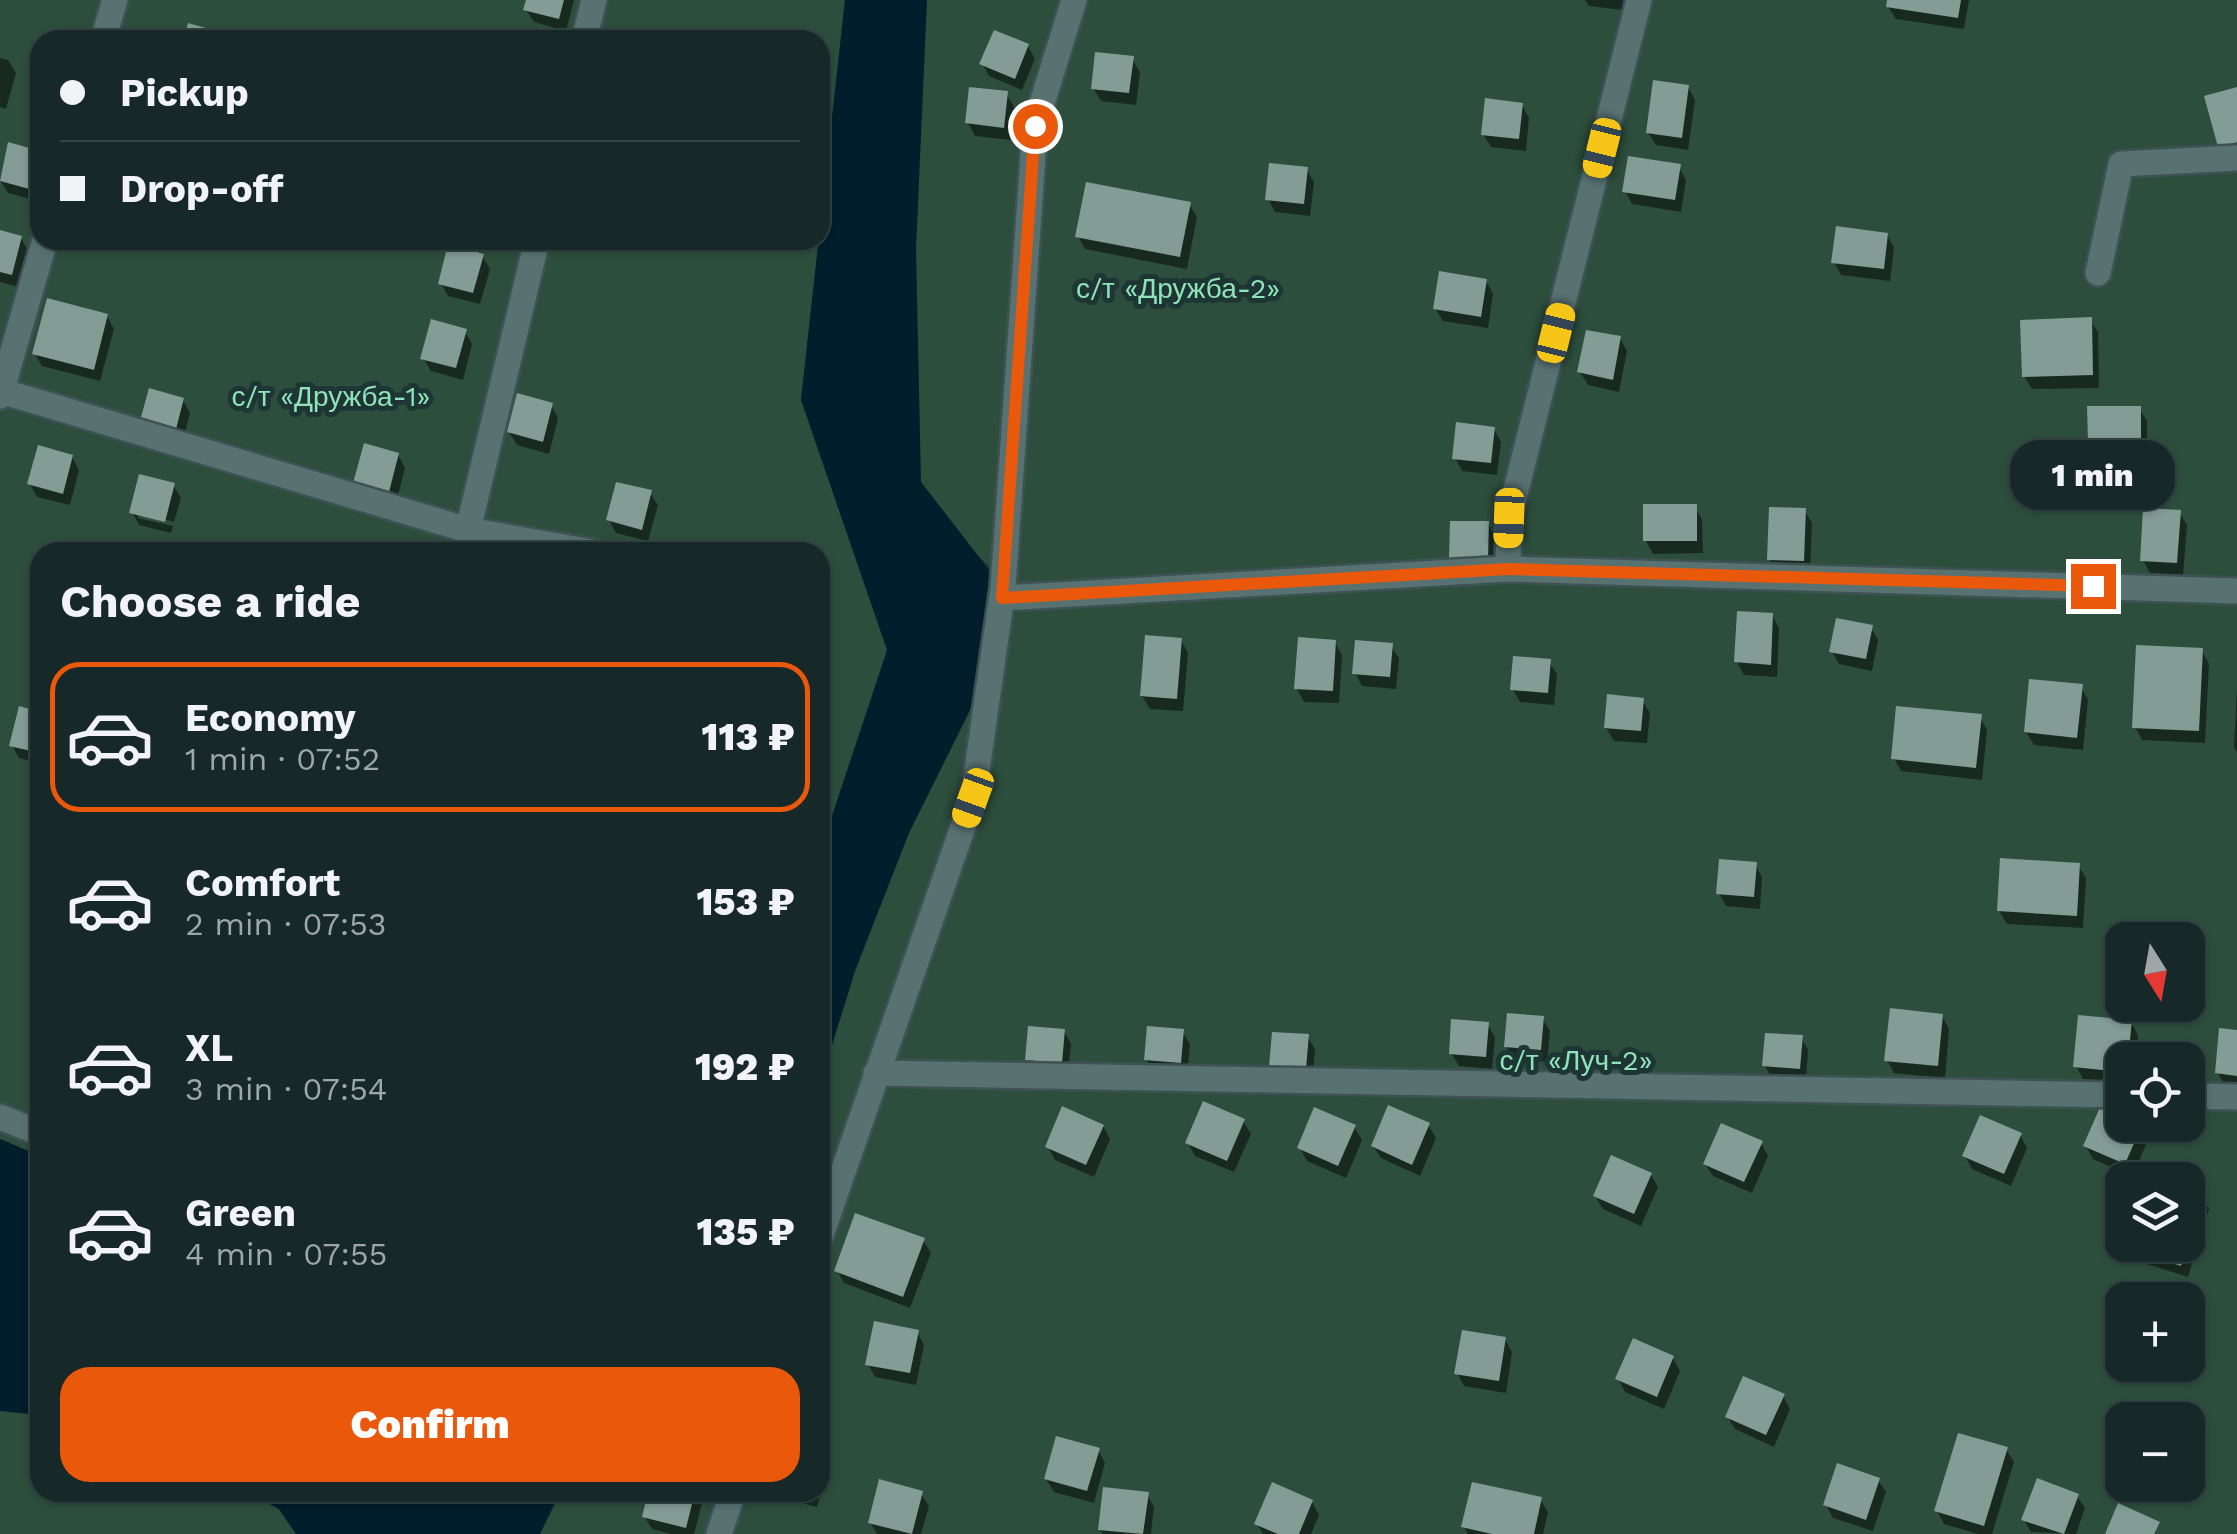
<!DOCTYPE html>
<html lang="en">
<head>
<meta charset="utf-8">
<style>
	body { margin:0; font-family:"Work Sans",sans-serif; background:#233434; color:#f1f3f6; height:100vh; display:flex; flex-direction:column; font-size:38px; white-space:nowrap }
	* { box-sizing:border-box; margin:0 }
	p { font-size:32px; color:#9ea6a8 }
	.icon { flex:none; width:55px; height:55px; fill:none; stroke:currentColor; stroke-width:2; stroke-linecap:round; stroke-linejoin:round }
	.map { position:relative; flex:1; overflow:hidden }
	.side { position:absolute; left:30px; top:542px; width:800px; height:960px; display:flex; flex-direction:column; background:#162828; border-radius:30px; box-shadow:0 2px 8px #0004,0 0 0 2px #354445 }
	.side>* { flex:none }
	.banner { position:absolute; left:30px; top:30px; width:800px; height:220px; border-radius:30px; box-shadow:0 2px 8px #0004,0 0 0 2px #354445; display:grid; align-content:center; height:220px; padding:0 30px; background:#162828 }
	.needle { width:65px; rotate:169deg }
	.tools { position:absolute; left:2105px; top:922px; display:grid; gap:20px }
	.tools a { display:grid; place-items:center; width:100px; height:100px; border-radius:20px; background:#162828; box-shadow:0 2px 8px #0004,0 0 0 2px #354445; font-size:50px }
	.end { position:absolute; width:45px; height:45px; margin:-22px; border:12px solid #ea580c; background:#fff; box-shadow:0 0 0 5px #fff }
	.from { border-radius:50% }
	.bubble { position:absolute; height:70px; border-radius:30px; background:#162828; box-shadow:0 2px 8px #0004,0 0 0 2px #354445; font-size:32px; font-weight:800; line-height:70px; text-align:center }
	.car { position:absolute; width:30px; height:60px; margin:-30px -15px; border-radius:12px; box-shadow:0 0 8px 2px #0007; background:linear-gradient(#f5c518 24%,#345 0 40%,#f5c518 0 76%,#345 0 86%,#f5c518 0) }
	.banner b { display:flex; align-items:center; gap:35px; height:95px; font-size:38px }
	.banner b+b { border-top:2px solid #354445 }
	.banner i { width:25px; height:25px; background:#f1f3f6 }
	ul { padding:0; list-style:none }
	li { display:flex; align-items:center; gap:30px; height:150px; margin:0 20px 15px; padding:0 10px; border:5px solid transparent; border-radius:30px }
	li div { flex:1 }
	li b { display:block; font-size:38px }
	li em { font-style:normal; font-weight:800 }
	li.on { border-color:#ea580c }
	li>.icon { width:90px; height:90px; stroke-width:1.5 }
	h2 { padding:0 30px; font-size:45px; line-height:120px }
	.action { display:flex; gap:20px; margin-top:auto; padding:20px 30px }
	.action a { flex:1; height:115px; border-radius:30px; background:#ea580c; color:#fff; font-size:40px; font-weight:800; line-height:115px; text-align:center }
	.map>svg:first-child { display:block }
	.green { fill:#2d4e3d; fill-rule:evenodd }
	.water { fill:#021d2c }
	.shadow { fill:#0007 }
	.building { fill:#839c96 }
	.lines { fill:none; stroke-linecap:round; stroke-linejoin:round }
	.minor-casing { stroke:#3e5253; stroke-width:30 }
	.minor { stroke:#587272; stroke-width:25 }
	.route { stroke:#ea580c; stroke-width:12 }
	.labels { text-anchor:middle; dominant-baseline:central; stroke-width:10; stroke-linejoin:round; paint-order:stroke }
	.park-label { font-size:28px; fill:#90e3b7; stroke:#1e3536 }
</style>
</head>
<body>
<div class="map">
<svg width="2237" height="1534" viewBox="0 0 2237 1534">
	<rect width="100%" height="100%" fill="#1e3536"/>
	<path class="green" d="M0 0H845L820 227V40H40V240H819L801 400 894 643 820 871V552H40V1156L0 1139Z
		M921 0H2237V583L1504 564 1011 584 901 492Z
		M1505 583 2237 597V1534H540L561 1493 820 1492V985L1011 611ZM2122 940H2188V1005H2122ZM2122 1060H2188V1125H2122ZM2122 1180H2188V1245H2122ZM2122 1300H2188V1365H2122ZM2122 1420H2188V1485H2122Z
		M0 1411 40 1415V1492L250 1493 279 1509 296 1534H0Z"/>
	<path class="water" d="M845 0H927L916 249 921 482 1003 588 992 666 909 833 855 971 820 1084V852L887 650 801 400Z
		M0 1139 40 1156V1415L0 1411Z
		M250 1493 559 1492V1493L540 1534H296L279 1509Z"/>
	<path class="shadow" d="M529 0H574L566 31 534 22 526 10Z
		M1585 0H1624L1623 10 1589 6Z
		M1889 0H1969L1964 29 1896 19 1888 7Z
		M1028 46 1035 59 1022 90 989 76 982 63Z
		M0 58 8 60 16 73 6 109 0 107Z
		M1132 59 1140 72 1136 105 1101 101 1093 88Z
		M1688 87 1695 100 1688 150 1656 145 1648 133Z
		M1006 94 1014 106 1010 140 975 136 968 123Z
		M1522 105 1529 118 1526 151 1491 147 1483 134Z
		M40 153V202L8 193 0 180Z
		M1679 167 1686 180 1681 212 1632 204 1625 191Z
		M1306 169 1314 182 1310 216 1275 212 1268 199Z
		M1189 204 1197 217 1187 269 1085 249 1078 236Z
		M0 233 21 238 28 251 19 287 0 282Z
		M1887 235 1894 248 1890 281 1841 275 1834 262Z
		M482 256 490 269 480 304 448 296 441 283Z
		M1486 281 1493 294 1488 328 1443 321 1435 308Z
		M107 316 114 329 100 381 42 366 35 354Z
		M2090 320 2098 332 2099 388 2032 389 2024 376Z
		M465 331 472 344 463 380 431 371 423 358Z
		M1620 338 1627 351 1619 392 1588 385 1580 372Z
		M183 400 190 413 181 448 141 427Z
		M551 405 558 418 549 454 517 445 509 432Z
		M2139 408 2147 421V454L2097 455 2090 442Z
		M1494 429 1501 442 1497 475 1462 471 1455 458Z
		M398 455 405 468 396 503 364 495 356 482Z
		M72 457 79 470 70 505 37 497 30 484Z
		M173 485 181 498 174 522 138 512V518L173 526 171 533 139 525 132 512Z
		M650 493 658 505 648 541 616 533 609 520Z
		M1695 507 1702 519 1703 553 1653 554 1646 541Z
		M1805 511 1812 523 1810 573 1777 572 1770 560Z
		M2179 512 2187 525 2183 575 2150 573 2143 560Z
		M1488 524 1495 537 1494 571 1459 570 1452 557Z
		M1772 615 1779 628 1777 677 1744 675 1737 662Z
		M1871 628 1878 640 1872 671 1839 664 1832 652Z
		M1181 640 1188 653 1183 711 1150 709 1142 696Z
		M1335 642 1342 655 1339 703 1304 702 1297 689Z
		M1391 646 1399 658 1396 689 1362 686 1355 673Z
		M2202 651 2209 664 2205 743 2142 740 2135 727Z
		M1549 662 1557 674 1554 705 1520 702 1513 690Z
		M2081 687 2088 700 2083 750 2034 745 2026 732Z
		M2237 688V752L2234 747Z
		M1642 700 1650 713 1647 743 1614 741 1606 728Z
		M40 714V763L19 758 12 745Z
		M1980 717 1987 730 1982 780 1901 771 1894 758Z
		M1755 864 1762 877 1760 909 1726 906 1719 893Z
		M2078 865 2086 878 2083 928 2007 924 1999 911Z
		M1942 1016 1949 1029 1945 1078 1894 1073 1887 1060Z
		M1542 1018 1550 1031 1547 1062 1514 1059 1506 1046Z
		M2131 1022 2138 1035 2136 1060H2122V1083L2083 1079 2076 1066Z
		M1487 1024 1495 1037 1492 1069 1459 1066 1451 1053Z
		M1064 1031 1071 1044 1068 1075 1035 1072 1028 1059Z
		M1182 1031 1190 1044 1187 1075 1154 1072 1146 1059Z
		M2237 1033V1087L2225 1085 2217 1072Z
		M1307 1036 1315 1049 1312 1081 1279 1078 1271 1065Z
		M1801 1037 1808 1050 1806 1081 1772 1079 1765 1066Z
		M2103 1109 2122 1117V1125H2141L2149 1138 2132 1176 2093 1159 2086 1146Z
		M1243 1121 1251 1134 1234 1172 1195 1156 1188 1143Z
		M1428 1125 1436 1138 1420 1176 1381 1158 1373 1146Z
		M1103 1126 1110 1139 1094 1177 1055 1160 1048 1147Z
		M1354 1127 1362 1140 1346 1178 1307 1161 1300 1148Z
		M2020 1135 2027 1148 2011 1186 1972 1169 1965 1156Z
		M1761 1143 1768 1156 1752 1193 1713 1176 1705 1164Z
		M1651 1175 1658 1187 1641 1226 1603 1209 1595 1196Z
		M2188 1192 2202 1196 2209 1209 2188 1277 2131 1259 2124 1245H2188Z
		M923 1240 931 1253 910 1308 844 1283 837 1270Z
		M917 1332 924 1345 916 1385 875 1377 868 1364Z
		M1505 1339 1512 1352 1506 1393 1464 1386 1457 1373Z
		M1673 1358 1680 1371 1664 1409 1625 1392 1618 1379Z
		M1783 1396 1790 1409 1774 1447 1735 1429 1727 1416Z
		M2006 1449 2014 1462 1992 1534H1978L1944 1524 1937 1511Z
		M1098 1450 1105 1463 1094 1503 1054 1492 1046 1479Z
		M820 1455 828 1468 817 1507 777 1497 774 1492H820Z
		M1878 1480 1886 1492 1873 1531 1833 1518 1826 1505Z
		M651 1492H705L694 1534H671L652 1529 644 1516Z
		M921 1494 929 1506 921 1534H877L870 1522Z
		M1147 1494 1154 1507 1151 1534H1103L1100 1530Z
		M2077 1496 2085 1508 2076 1534 2031 1532 2024 1520Z
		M1540 1499 1548 1512 1543 1534H1468L1464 1527Z
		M1312 1502 1319 1515 1311 1534H1263L1257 1524Z"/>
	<path class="building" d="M526 0H564L559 19 523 10Z
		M1887 0H1961L1958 18 1886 7Z
		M188 23 224 33 222 40H184Z
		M994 30 1029 44 1015 79 979 64Z
		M1095 52 1134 56 1129 93 1091 89Z
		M1653 80 1689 85 1682 138 1646 133Z
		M969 87 1008 91 1004 128 965 123Z
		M2237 87V142L2218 147 2204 96Z
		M1485 98 1523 103 1519 139 1481 135Z
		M8 142 40 151V166L33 190 0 181Z
		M1628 156 1681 164 1675 200 1622 192Z
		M1269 163 1308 167 1304 204 1265 200Z
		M1086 182 1191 202 1180 257 1075 237Z
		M1836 226 1888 233 1884 269 1831 263Z
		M0 230 22 236 12 275 0 272Z
		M448 244 484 254 473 293 438 284Z
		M1439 271 1487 279 1481 317 1433 309Z
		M47 298 108 314 94 370 32 354Z
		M2092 317 2093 375 2022 377 2020 320Z
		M431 319 467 329 456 368 420 359Z
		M1586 330 1621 336 1613 380 1577 372Z
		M149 388 184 398 174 437 138 428Z
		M517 393 553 403 543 442 507 432Z
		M2087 406H2141V442L2088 443Z
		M1456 422 1495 427 1491 463 1452 459Z
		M364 443 399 453 389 492 353 483Z
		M38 445 73 455 63 494 27 484Z
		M139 474 175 483 165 522 129 513Z
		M616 482 652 490 642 530 606 520Z
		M1643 504H1697V541H1643Z
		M1769 507 1806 508 1804 561 1767 560Z
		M2143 508 2181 510 2177 563 2140 561Z
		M1450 521H1489L1488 559 1449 558Z
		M1737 611 1773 613 1771 665 1734 662Z
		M1836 618 1873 625 1866 659 1829 652Z
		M1145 635 1182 638 1177 699 1140 696Z
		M1298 637 1336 640 1333 691 1294 689Z
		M1355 640 1393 643 1390 677 1352 674Z
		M2136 645 2203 648 2199 731 2132 728Z
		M1513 656 1551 659 1548 693 1510 690Z
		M2029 679 2083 684 2077 738 2024 732Z
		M1607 694 1644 698 1641 731 1604 728Z
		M19 706 40 712V753L9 746Z
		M1896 706 1982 714 1976 768 1891 759Z
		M2000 858 2080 863 2077 916 1997 911Z
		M1719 859 1757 862 1754 897 1716 894Z
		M1890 1008 1943 1014 1938 1066 1884 1061Z
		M1507 1013 1544 1016 1541 1050 1504 1047Z
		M2078 1015 2132 1020 2128 1060H2122V1072L2073 1067Z
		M1451 1019 1489 1022 1486 1057 1449 1054Z
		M1028 1026 1065 1029 1062 1063 1025 1060Z
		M1147 1026 1184 1029 1181 1063 1144 1060Z
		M2219 1028 2237 1030V1076L2215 1073Z
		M1272 1032 1309 1034 1306 1069 1269 1066Z
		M1765 1033 1803 1035 1800 1069 1762 1066Z
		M1203 1101 1245 1119 1227 1161 1185 1143Z
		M1388 1105 1430 1123 1412 1165 1371 1146Z
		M2101 1105 2122 1114V1125H2142L2125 1164 2083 1146Z
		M1062 1106 1104 1125 1086 1165 1045 1147Z
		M1314 1107 1356 1125 1338 1166 1297 1148Z
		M1980 1115 2022 1133 2004 1174 1962 1156Z
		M1721 1123 1763 1141 1744 1182 1703 1164Z
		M1611 1155 1652 1173 1634 1214 1593 1196Z
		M2188 1189 2204 1194 2188 1242Z
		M855 1213 925 1238 903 1297 834 1271Z
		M2118 1245H2187L2181 1266Z
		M874 1321 919 1330 910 1373 865 1365Z
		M1462 1330 1506 1337 1499 1381 1454 1374Z
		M1633 1338 1674 1356 1657 1397 1615 1379Z
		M1743 1376 1785 1394 1766 1435 1725 1417Z
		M1958 1433 2008 1447 1984 1526 1934 1511Z
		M1056 1436 1100 1448 1087 1491 1044 1479Z
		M1837 1463 1880 1478 1866 1520 1823 1505Z
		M2037 1478 2079 1494 2064 1534 2021 1520Z
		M879 1479 923 1491 912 1534 868 1523Z
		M1272 1482 1313 1500 1299 1534H1278L1254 1524Z
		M1472 1482 1542 1497 1534 1534H1492L1461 1527Z
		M1103 1487 1149 1492 1143 1534 1098 1530Z
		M648 1492H695L686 1528 642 1517Z
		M2118 1503 2160 1522 2154 1534H2105Z"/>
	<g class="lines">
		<g class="minor-casing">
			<path id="minor" d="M103 40 115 0
				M584 40 594 0
				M2098 273 2121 164 2237 158
				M1 391 468 530 592 552
				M0 396 45 240
				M467 552 468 530 537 240
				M1508 569 1509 518 1639 0
				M1002 598 1508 569 2237 591
				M876 1073 2122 1095
				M2188 1096 2237 1097
				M0 1117 40 1133
				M820 1238 973 798 1003 588 1035 126 1074 0
				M719 1534 733 1492"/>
		</g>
		<use href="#minor" class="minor"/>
	</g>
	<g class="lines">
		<path class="route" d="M1035 126 1002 598 1508 569 2093 586"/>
	</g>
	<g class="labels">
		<g class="park-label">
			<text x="1178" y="288">с/т «Дружба-2»</text>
			<text x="331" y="396">с/т «Дружба-1»</text>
			<text x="1576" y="1060">с/т «Луч-2»</text>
		</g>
	</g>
</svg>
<div class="tools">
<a><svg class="needle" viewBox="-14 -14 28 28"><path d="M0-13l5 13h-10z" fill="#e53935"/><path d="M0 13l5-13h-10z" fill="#9ea6a8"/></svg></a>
<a><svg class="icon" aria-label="locate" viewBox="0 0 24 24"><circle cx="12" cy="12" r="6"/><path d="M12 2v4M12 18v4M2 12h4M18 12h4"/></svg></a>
<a><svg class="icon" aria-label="layers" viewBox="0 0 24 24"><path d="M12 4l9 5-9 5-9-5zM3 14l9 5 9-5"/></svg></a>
<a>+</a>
<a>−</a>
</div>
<i class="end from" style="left:1035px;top:126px"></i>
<i class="end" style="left:2093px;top:586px"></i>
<div class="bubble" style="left:2010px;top:440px;width:165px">1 min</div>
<i class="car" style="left:1602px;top:148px;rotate:194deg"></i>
<i class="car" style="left:1556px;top:333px;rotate:14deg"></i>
<i class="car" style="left:1509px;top:518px;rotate:182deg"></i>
<i class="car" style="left:973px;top:798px;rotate:200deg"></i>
<div class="banner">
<b><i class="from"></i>Pickup</b>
<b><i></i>Drop-off</b>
</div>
<section class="side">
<h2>Choose a ride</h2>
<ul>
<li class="on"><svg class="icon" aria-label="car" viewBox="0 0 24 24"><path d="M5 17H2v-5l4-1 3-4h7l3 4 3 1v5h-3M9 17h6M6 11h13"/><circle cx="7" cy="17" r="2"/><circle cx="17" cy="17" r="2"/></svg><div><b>Economy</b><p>1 min · 07:52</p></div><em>113 ₽</em></li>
<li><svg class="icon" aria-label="car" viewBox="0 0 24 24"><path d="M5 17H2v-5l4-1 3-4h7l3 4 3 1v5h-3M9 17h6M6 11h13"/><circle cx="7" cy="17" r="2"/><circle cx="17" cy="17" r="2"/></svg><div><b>Comfort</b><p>2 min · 07:53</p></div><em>153 ₽</em></li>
<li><svg class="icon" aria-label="car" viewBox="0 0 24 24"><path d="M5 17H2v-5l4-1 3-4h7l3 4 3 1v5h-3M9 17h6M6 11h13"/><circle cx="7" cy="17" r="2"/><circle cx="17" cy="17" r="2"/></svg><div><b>XL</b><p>3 min · 07:54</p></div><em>192 ₽</em></li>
<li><svg class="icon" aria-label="car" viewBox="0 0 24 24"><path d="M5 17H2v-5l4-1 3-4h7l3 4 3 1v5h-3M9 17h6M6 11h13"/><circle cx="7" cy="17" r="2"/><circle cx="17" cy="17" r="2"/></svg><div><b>Green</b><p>4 min · 07:55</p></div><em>135 ₽</em></li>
</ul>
<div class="action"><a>Confirm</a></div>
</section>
</div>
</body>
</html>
